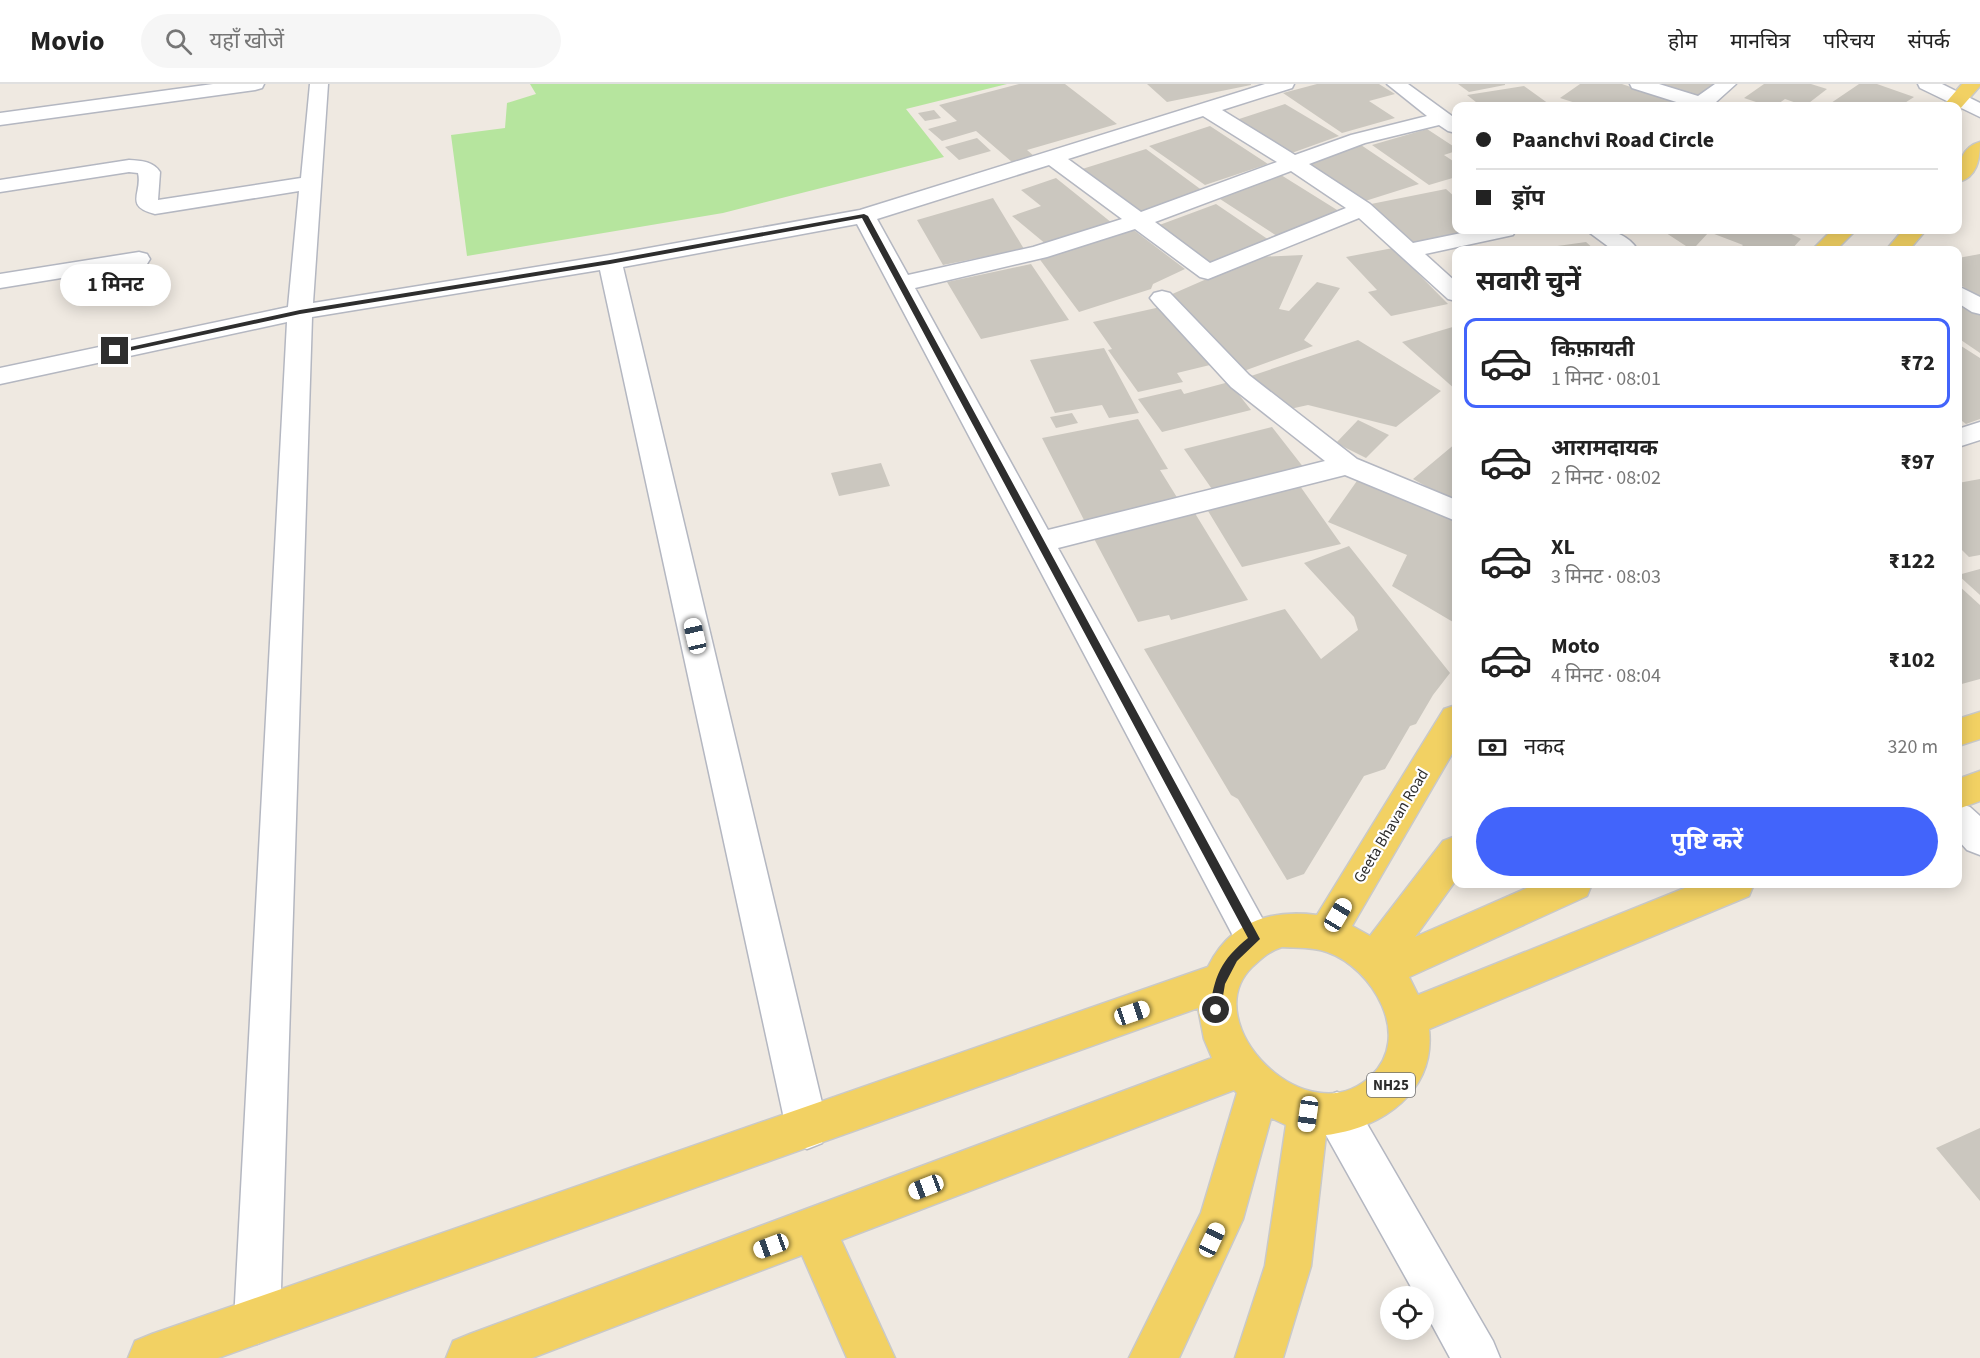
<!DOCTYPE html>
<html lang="hi">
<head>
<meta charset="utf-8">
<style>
	body { margin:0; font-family:"Source Sans 3","Noto Sans Devanagari",sans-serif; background:#f6f6f6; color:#222; height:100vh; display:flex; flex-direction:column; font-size:22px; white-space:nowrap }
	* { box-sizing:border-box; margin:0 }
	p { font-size:20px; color:#767676 }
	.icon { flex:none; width:33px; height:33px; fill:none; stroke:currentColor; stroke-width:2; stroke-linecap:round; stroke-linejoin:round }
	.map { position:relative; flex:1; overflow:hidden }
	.details { position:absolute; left:1452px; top:162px; width:510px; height:642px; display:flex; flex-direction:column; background:#fff; border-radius:12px; box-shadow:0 3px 15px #0003 }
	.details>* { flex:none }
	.top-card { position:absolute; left:1452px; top:18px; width:510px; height:132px; border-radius:12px; box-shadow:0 3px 15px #0003; display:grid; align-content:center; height:132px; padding:0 24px; background:#fff }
	.buttons { position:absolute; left:1380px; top:1202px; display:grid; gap:12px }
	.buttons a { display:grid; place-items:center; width:54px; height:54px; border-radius:50%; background:#fff; box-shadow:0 3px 15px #0003; font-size:30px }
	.end { position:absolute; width:27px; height:27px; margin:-14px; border:8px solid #2e2e2e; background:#fff; box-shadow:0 0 0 3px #fff }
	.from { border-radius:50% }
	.bubble { position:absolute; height:42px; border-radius:21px; background:#fff; box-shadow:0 3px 15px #0003; font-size:20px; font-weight:700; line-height:42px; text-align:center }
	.car { position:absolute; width:18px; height:36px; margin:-18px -9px; border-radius:8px; box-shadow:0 0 4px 2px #0007; background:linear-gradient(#fff 24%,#345 0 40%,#fff 0 76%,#345 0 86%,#fff 0) }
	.top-card b { display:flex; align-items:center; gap:21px; height:57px; font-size:22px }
	.top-card b+b { border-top:2px solid #e0e0e0 }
	.top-card i { width:15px; height:15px; background:#222 }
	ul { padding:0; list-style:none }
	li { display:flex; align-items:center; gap:18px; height:90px; margin:0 12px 9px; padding:0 12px; border:3px solid transparent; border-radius:12px }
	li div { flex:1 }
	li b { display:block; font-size:22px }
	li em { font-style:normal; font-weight:700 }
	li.current { border-color:#4264fb }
	li>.icon { width:54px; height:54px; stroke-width:1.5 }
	h2 { padding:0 24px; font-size:27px; line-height:72px }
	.pay { display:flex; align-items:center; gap:15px; height:66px; padding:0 24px; font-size:22px }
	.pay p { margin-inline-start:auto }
	.action { display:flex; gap:12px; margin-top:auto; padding:12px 24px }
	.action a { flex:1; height:69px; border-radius:36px; background:#4264fb; color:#fff; font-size:24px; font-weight:700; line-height:69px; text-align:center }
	header { display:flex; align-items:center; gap:36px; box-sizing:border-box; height:84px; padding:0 30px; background:#fff; border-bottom:2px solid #e0e0e0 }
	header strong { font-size:28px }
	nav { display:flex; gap:33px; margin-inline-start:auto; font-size:21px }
	.search { width:420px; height:54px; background:#f6f6f6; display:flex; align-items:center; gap:15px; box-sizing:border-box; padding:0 21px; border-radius:33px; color:#767676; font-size:22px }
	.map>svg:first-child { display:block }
	.green { fill:#b6e59e }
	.building { fill:#cbc7bf }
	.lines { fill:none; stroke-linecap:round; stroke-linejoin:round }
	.minor-casing { stroke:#b4b7c1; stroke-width:3 }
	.major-casing { stroke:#c9c9c9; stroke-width:3 }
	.minor { fill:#fff; fill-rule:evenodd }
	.major { fill:#f2d163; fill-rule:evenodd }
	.route { fill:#2e2e2e }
	.labels { text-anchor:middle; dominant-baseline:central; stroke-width:4.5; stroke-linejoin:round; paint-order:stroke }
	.shield { fill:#fff; stroke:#6d6d6d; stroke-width:1.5 }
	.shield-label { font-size:15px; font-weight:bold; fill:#2e2e2e }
	.street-label { font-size:16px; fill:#2e2e2e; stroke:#fff }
</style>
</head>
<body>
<header>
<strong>Movio</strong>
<div class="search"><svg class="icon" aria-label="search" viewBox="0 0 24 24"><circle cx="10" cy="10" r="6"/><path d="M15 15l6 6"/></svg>यहाँ खोजें</div>
<nav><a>होम</a><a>मानचित्र</a><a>परिचय</a><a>संपर्क</a></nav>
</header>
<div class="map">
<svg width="1980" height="1274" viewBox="0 0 1980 1274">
	<rect width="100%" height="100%" fill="#efe9e1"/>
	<path class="green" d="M530 0H1007L906 25 944 73 723 129 467 172 451 51 505 44 507 19 536 10Z"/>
	<path class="building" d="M1019 0H1065L1117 40 1027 66 1034 72 1012 78 976 47 942 57 928 45 957 37 939 21Z
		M1147 0H1251V1L1167 18Z
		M1317 0H1379L1395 10 1369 17 1395 34 1342 49 1283 9Z
		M1458 0H1505V1L1469 8Z
		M1580 0H1622L1686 22H1585L1560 14Z
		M1646 0H1716L1695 16Z
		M1764 0H1811L1827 5 1805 22 1785 15 1775 22H1768L1744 14Z
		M1859 0H1877L1914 13 1900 22H1842L1831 19Z
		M1524 2 1549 20 1533 22H1481L1467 11Z
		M1285 20 1339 52 1289 70 1236 36Z
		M934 26 941 34 925 37 918 29Z
		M1210 42 1268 80 1205 101 1149 62Z
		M1427 45 1456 64V67L1444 71 1456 79V93L1429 101 1372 61Z
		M977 54 991 67 959 76 945 63Z
		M1361 61 1419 100 1362 118 1305 77Z
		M1146 65 1203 107 1134 130 1079 86Z
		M1281 91 1342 129 1280 154 1220 115Z
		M1056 94 1112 139 1047 161 1012 132 1041 122 1021 106Z
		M1446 105 1456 114V146L1483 147 1413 161 1371 120Z
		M993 114 1024 165 943 181 917 136Z
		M1216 120 1269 156 1206 181 1154 143Z
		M1131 144 1185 185 1153 200 1151 205 1079 228 1038 173Z
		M1665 146H1784L1801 155 1791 166H1738L1743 161 1709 148 1696 162 1689 164 1663 147Z
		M1586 158 1595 166H1536V165Z
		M1393 164 1448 220 1391 232 1368 208 1377 206 1346 173Z
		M1980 170V215L1958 199V174Z
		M1303 171 1279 225 1289 227 1317 198 1340 204 1304 256 1313 262 1241 288 1170 211 1257 173Z
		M1031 180 1069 236 981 255 947 198Z
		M1958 216 1980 231V269L1958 254Z
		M1165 222 1210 281 1177 289 1183 298 1138 308 1108 266 1112 265 1093 238Z
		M1456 242V306L1402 258Z
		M1358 256 1441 307 1396 343 1308 321 1290 325 1248 293Z
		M1958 260 1980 274V335L1966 340 1958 334Z
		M1104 264 1139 329 1109 334 1102 321 1055 329 1030 276Z
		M1229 298 1251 326 1162 348 1138 315 1181 305 1184 310Z
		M1072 329 1078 339 1056 344 1050 333Z
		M1138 335 1168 385 1160 386 1178 415 1084 436 1042 354Z
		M1358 336 1389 351 1366 374 1336 359Z
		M1272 343 1304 384 1214 408 1184 365Z
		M1456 359V419L1413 395Z
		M881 379 890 402 839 412 831 389Z
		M1359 394 1456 433V532L1453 538 1392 502 1407 471 1328 438Z
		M1980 395V471L1969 473 1958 462V399Z
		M1300 402 1341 460 1242 483 1205 422Z
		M1193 426 1248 516 1171 536 1169 531 1138 538 1091 449Z
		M1349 462 1450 589 1433 611 1416 640 1410 642 1385 685 1364 692 1304 790 1287 796 1238 715 1231 711 1144 565 1285 525 1321 575 1358 546 1354 533 1304 479Z
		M1980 485V511L1958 491Z
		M1958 501 1980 521V595L1958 601Z
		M1980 1044V1117L1936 1064Z"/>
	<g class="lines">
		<g class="minor-casing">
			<path id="minor" d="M213 0H264L262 4 255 6 0 41V29Z
				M310 0H328L313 219 610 171 860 126 1265 0H1294L1292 4 1222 26 1295 71 1351 51 1427 32 1387 0H1408L1456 35V49L1448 47 1439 41 1365 59 1309 80 1370 120 1413 159 1476 146H1516L1513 151 1425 170 1456 198V217L1448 215 1359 134 1208 195 1200 193 1135 145 1047 173 915 204 1048 446 1325 377 1231 303 1154 219 1150 214 1154 209 1162 207 1170 209 1249 291 1357 375 1456 416V437L1345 391 1058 464 1267 843 1273 855 1267 867 1254 873 1241 867 857 140 623 183 828 1044 822 1059 807 1065 792 1059 786 1044 600 186 312 233 280 1237 273 1253 257 1260 241 1253 234 1237 287 238 0 300V284L288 223 299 107 155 130C123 122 143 109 138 89L129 88 0 108V96L129 76C142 77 153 77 160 88L158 116 301 94ZM1203 32 1277 78 1141 128 1068 75ZM1049 81 1122 135 1033 163 908 191 877 135ZM1291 87 1346 124 1210 179 1155 138Z
				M1630 0H1659L1698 12 1715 0H1736L1716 18 1718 22H1689L1632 4Z
				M1918 0H1942L1980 19V33L1920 4Z
				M1586 146C1606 144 1626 148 1638 166H1613Z
				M139 168 147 170 150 175 147 180 0 204V190Z
				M1958 202 1980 213V230L1972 228 1958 219Z
				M1980 338V356L1958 363V345Z
				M1958 719 1970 723 1980 732V771L1967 766 1958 756Z
				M1337 1008 1352 1014 1493 1257 1500 1274H1450L1424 1226V1212H1416L1322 1044 1316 1029 1322 1014Z"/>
		</g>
		<g class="major-casing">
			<path id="major" d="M1962 0H1980V2L1959 26 1958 22H1943Z
				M1980 58C1980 75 1977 94 1958 98 1958 81 1961 63 1980 58Z
				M1832 146H1856L1836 166H1812Z
				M1903 146H1926L1909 166H1886Z
				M1456 621V663L1352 842 1370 852 1443 757 1456 752V796L1415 853 1536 800H1592L1587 812 1409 893 1418 911 1695 800H1754L1749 812 1429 945C1436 1008 1382 1044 1326 1051L1311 1182 1283 1274H1235L1265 1182 1286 1041 1271 1034 1243 1135 1179 1274H1129L1201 1129 1237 1009 1234 1006 841 1156 895 1274H847L802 1171 532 1274H446L453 1257 470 1250 1212 974 1204 955 1198 924 218 1274H128L135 1257 152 1250 1208 883C1230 838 1270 825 1317 831L1444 625ZM1282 863C1297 864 1314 863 1327 868 1373 884 1413 953 1371 992 1307 1053 1195 939 1252 883 1262 874 1269 867 1282 863Z
				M1980 628V655L1958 662V635Z
				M1980 687V717L1958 725V695Z"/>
		</g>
		<use href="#minor" class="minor"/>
		<use href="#major" class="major"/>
	</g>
	<path class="route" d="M864 130 868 132 1260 855 1237 877 1225 900 1220 930H1212L1210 926C1214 892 1221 876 1248 854L862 134 610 180 300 230 115 270 112 267 300 226 610 176Z"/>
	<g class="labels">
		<rect class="shield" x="1367" y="989" width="48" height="24" rx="4.5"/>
		<g class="shield-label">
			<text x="1391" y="1001">NH25</text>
		</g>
		<g class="street-label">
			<text transform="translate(1391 742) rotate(-59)">Geeta Bhavan Road</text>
		</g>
	</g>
</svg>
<div class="buttons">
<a><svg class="icon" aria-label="locate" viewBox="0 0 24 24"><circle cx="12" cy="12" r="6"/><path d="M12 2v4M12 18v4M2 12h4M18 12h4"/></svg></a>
</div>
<i class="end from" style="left:1216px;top:926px"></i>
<i class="end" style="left:115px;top:267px"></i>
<div class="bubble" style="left:60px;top:180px;width:111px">1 मिनट</div>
<i class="car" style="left:695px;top:552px;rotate:347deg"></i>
<i class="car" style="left:1338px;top:831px;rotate:31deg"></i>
<i class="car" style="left:1132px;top:929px;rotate:71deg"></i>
<i class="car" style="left:1308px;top:1030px;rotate:188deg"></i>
<i class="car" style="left:926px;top:1103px;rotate:249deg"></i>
<i class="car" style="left:1212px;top:1156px;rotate:25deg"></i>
<i class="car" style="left:771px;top:1162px;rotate:250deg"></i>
<div class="top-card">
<b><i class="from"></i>Paanchvi Road Circle</b>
<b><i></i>ड्रॉप</b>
</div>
<section class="details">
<h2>सवारी चुनें</h2>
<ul>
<li class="current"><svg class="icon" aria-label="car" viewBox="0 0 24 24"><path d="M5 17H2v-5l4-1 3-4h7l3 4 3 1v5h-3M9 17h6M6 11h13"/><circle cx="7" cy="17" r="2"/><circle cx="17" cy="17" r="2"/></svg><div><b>किफ़ायती</b><p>1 मिनट · 08:01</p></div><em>₹72</em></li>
<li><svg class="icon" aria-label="car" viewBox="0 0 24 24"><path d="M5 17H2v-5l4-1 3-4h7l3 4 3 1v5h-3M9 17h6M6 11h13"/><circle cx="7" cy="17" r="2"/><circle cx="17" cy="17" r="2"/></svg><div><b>आरामदायक</b><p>2 मिनट · 08:02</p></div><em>₹97</em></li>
<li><svg class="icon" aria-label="car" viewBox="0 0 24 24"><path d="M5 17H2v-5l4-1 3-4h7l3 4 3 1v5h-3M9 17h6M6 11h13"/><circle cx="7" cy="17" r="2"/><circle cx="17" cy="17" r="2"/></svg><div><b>XL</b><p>3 मिनट · 08:03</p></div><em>₹122</em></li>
<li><svg class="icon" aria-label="car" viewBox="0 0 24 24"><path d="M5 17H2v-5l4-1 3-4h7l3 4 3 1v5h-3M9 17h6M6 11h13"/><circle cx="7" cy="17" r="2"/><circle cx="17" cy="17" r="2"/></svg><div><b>Moto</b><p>4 मिनट · 08:04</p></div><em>₹102</em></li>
</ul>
<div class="pay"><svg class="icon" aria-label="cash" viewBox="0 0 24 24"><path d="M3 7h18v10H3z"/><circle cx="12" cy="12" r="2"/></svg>नकद<p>320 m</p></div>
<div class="action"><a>पुष्टि करें</a></div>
</section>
</div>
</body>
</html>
